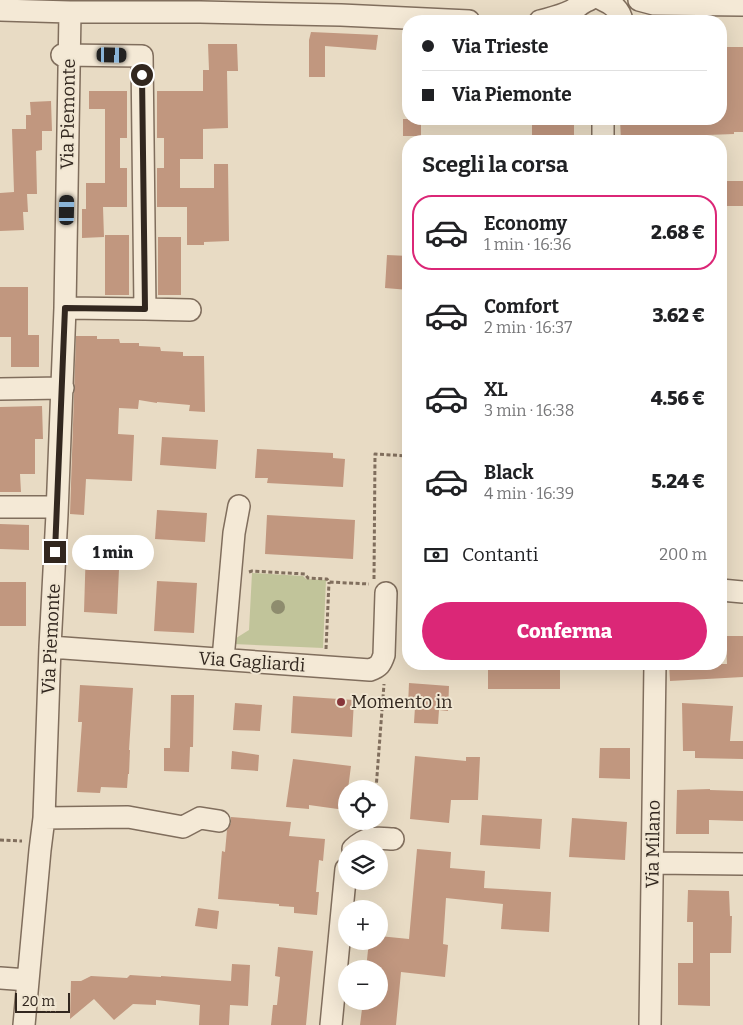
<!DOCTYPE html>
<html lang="it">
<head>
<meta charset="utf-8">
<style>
	body { margin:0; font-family:Bitter,serif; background:#f2f2f2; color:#202124; height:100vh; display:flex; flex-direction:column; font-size:19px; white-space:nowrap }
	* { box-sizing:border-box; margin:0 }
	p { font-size:16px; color:#757577 }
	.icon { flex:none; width:28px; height:28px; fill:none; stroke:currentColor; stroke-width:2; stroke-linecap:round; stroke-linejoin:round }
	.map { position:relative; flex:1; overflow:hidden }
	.panel { position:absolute; left:402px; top:135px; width:325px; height:535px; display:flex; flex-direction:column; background:#fff; border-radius:20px; box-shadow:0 5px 20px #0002 }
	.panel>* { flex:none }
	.top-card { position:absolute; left:402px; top:15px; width:325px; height:110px; border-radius:20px; box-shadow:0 5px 20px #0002; display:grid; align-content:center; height:110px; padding:0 20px; background:#fff }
	.controls { position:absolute; left:338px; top:780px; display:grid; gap:10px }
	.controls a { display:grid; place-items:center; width:50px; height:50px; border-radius:50%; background:#fff; box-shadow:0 5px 20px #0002; font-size:25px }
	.scale { position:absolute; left:15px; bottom:12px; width:55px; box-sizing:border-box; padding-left:5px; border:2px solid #32271f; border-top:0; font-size:14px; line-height:18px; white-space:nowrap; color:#32271f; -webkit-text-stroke:4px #f0e6d2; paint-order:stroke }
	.end { position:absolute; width:22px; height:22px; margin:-11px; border:6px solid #32271f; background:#fff; box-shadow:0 0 0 2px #fff }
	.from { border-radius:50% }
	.bubble { position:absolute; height:35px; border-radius:18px; background:#fff; box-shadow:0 5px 20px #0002; font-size:16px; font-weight:800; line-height:35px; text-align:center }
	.car { position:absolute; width:15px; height:30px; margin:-15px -8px; border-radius:6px; box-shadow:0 0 4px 1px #0007; background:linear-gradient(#222 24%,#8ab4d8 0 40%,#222 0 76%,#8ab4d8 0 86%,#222 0) }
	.top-card b { display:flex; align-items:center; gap:18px; height:48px; font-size:19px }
	.top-card b+b { border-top:1px solid #e0e0e0 }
	.top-card i { width:12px; height:12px; background:#202124 }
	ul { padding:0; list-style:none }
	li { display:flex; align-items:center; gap:15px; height:75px; margin:0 10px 8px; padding:0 10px; border:2px solid transparent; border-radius:20px }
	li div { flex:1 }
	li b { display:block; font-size:19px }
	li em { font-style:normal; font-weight:800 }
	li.selected { border-color:#db2777 }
	li>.icon { width:45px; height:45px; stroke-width:1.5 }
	h2 { padding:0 20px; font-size:22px; line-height:60px }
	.pay { display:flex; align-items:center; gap:12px; height:55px; padding:0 20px; font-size:19px }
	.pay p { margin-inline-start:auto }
	.primary-button { display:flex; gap:10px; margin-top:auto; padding:10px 20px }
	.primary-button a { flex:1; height:58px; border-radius:30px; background:#db2777; color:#fff; font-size:20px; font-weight:800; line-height:58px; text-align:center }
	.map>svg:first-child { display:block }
	.green { fill:#c1c49a }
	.building { fill:#c1977f }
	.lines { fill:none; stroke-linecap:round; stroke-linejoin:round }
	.minor-casing { stroke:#806e5d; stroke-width:24 }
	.path { stroke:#806e5d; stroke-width:3; stroke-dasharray:4 2.5; stroke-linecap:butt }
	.minor { stroke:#f4e9d6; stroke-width:21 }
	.tree { fill:#8e8c6e }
	.route { stroke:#32271f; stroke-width:6 }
	.poi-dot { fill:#873539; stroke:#f0e6d2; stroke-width:2 }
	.labels { text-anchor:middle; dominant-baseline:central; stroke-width:4; stroke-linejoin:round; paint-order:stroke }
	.street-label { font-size:18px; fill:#32271f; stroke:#f0e6d2 }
	.poi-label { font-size:18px; fill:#32271f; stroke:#f0e6d2; text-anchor:start }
</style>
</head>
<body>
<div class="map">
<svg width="743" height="1025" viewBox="0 0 743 1025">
	<rect width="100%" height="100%" fill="#e8dbc4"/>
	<path class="green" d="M252 573 303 576 306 579 326 580 323 648 233 644V640L249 630Z"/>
	<path class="building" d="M311 32 378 35 376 50 325 46V77H309V40Z
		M208 44H237L238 71H227L228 128 203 129V159H180V188H214V164H228L229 241 204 242V245H187V207H157V168H164V138H157V91H203V70H209Z
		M721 47H743V132H734V134L681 136V140L621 141 620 119H721Z
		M89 91H127V138H120V168H127V207H103L104 237 82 238V209H86V183H105V109H89Z
		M51 101 52 131H42V150L36 151 37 194H27L28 212H23L24 230 0 231V193L14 192 12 129H26V115H31L30 102Z
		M403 119H421V136H403Z
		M532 119H574V141H532Z
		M721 181H743V206H721Z
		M105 235H129V295H105Z
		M158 237H181V295H158Z
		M387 255 409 256V290L385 288Z
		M0 287H28V335H39V367H11V337H0Z
		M76 336H97V339H119L120 343H139V346L160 347 161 351 183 352V356H204L205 412 189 411 190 405 157 402V403L139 400 138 409 119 408 118 434 134 435 132 481 86 479 84 515 70 514Z
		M42 406 43 439H35V474H20L21 492H0V407Z
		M162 437 218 440 216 469 160 465Z
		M257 449 333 453V458L345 459 343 487 267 483 268 478H255Z
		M157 510 207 513 205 542 155 539Z
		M267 515 355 520 353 559 265 554Z
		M0 524 29 525V550L0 549Z
		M86 546 120 547 117 614 84 612Z
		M157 581 197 583 194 633 154 631Z
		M0 582H26V626H0Z
		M726 636H743V677L670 681 669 664H727Z
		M493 664H560V689H488V670H494Z
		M409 683 449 686 448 711 439 710 438 724 414 723 415 707 408 706Z
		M80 685 133 688 129 750H130L129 774H128L127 788 101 787 100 793 77 792 82 722H78Z
		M171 695H194L193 747H190L189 772 164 771V748H170Z
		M293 696 354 700 352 737 291 733Z
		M235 703 262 705 260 731 233 730Z
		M682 703 733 706 730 741H743V759L695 758V751H683Z
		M600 748H630V779L599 778Z
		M232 751 259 755 258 771 231 769Z
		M415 756 466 761V757H480L478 800H451L449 823 410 819Z
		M293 759 351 766 348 789H346L345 810 309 805V809L286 807Z
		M710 789V790L743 791V821L709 820V834H676L677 790Z
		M482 815 542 819 540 849 480 845Z
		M231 817 291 822 289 836 325 839 323 861 319 860 316 892H319L317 915 294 913V907L279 906V904L218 899 222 851 225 852 227 830 231 823Z
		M572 818 627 822 625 860 569 857Z
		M417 849 451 852 450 868 485 871 484 888 551 892 549 932 501 929 503 904 446 898 443 944 448 945 445 977 401 972 396 1025H360L363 1001H379V969H366L369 941H379V936L409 939Z
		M688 890 729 891 730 916H732L731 953H710V1006L678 1005V963H693V922H687Z
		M198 908 219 911 217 929 195 926Z
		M278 947 313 951 306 1025H271L273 1005H277L280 977 275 976Z
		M232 964 250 965 248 1006 230 1005 229 1025H199L200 1005 156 1000V1005L133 1004 114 1020 94 999 70 1019 71 981H81L91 976 127 978 130 975 161 977V976L231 981Z"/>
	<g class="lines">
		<g class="minor-casing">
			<path id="minor" d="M603 0C613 4 620 10 622 21
				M639 0 654 4 743 5
				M0 10 70 12H200L341 15 469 21
				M540 21C551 18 561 16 571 11 577 8 582 2 589 0
				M62 55 142 56 145 309 65 308
				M603 119V141
				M145 309 190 310
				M0 389 63 388
				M0 507H57
				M721 590 743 592
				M50 647 370 670C379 667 381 664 384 655L386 593
				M223 659 234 533 239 506
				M44 818 128 817 183 827 200 818 219 821
				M353 849C367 836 375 838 393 839
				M653 863 743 864
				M0 978 28 980
				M24 1025 40 850 44 818 50 647 57 514 65 308 70 12
				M331 1025 346 869
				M650 1025 655 664"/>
		</g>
		<path class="path" d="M249 572 252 571 305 574 308 578 327 579 329 582 369 584
			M374 579 375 454 409 456
			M326 649 329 582
			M376 789 384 684
			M0 840 22 841"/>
		<use href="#minor" class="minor"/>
	</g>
	<circle class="tree" cx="278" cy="607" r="7"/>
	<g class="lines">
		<path class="route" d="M55 552 65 308 145 309 142 75"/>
	</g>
	<circle class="poi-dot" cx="341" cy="702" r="5"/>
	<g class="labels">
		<g class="street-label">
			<text transform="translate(68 114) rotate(-89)">Via Piemonte</text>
			<text transform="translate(51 639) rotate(-87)">Via Piemonte</text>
			<text transform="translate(252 662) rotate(4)">Via Gagliardi</text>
			<text transform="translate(653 844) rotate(-89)">Via Milano</text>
		</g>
		<g class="poi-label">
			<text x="351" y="702">Momento in</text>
		</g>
	</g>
</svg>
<div class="controls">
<a><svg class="icon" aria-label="locate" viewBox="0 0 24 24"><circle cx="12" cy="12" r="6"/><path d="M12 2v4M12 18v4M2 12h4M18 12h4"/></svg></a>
<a><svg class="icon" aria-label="layers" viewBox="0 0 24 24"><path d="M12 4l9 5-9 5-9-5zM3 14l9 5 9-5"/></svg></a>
<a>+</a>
<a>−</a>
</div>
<div class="scale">20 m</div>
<i class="end from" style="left:142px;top:75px"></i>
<i class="end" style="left:55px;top:552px"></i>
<div class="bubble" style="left:72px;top:535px;width:82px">1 min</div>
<i class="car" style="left:112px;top:55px;rotate:91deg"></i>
<i class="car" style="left:67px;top:210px;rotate:1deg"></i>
<div class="top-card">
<b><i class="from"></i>Via Trieste</b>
<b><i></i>Via Piemonte</b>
</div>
<section class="panel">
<h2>Scegli la corsa</h2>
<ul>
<li class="selected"><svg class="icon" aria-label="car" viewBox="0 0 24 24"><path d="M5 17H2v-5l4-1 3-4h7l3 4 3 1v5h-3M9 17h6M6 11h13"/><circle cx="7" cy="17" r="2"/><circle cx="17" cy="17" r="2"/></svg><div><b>Economy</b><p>1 min · 16:36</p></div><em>2.68 €</em></li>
<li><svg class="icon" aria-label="car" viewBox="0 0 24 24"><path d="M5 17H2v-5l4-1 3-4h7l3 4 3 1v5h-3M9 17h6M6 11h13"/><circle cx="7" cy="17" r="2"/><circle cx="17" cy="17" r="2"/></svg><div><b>Comfort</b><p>2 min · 16:37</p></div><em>3.62 €</em></li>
<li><svg class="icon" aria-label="car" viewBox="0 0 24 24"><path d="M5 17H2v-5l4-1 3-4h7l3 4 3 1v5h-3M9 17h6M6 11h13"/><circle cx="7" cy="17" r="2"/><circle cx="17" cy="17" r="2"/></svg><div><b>XL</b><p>3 min · 16:38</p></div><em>4.56 €</em></li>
<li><svg class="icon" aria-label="car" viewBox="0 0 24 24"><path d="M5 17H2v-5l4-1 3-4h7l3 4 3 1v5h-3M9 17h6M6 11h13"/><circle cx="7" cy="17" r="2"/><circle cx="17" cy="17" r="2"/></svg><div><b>Black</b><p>4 min · 16:39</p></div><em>5.24 €</em></li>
</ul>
<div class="pay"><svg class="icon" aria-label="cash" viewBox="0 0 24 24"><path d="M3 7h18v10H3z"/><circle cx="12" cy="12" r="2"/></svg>Contanti<p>200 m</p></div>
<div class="primary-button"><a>Conferma</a></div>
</section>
</div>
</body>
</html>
